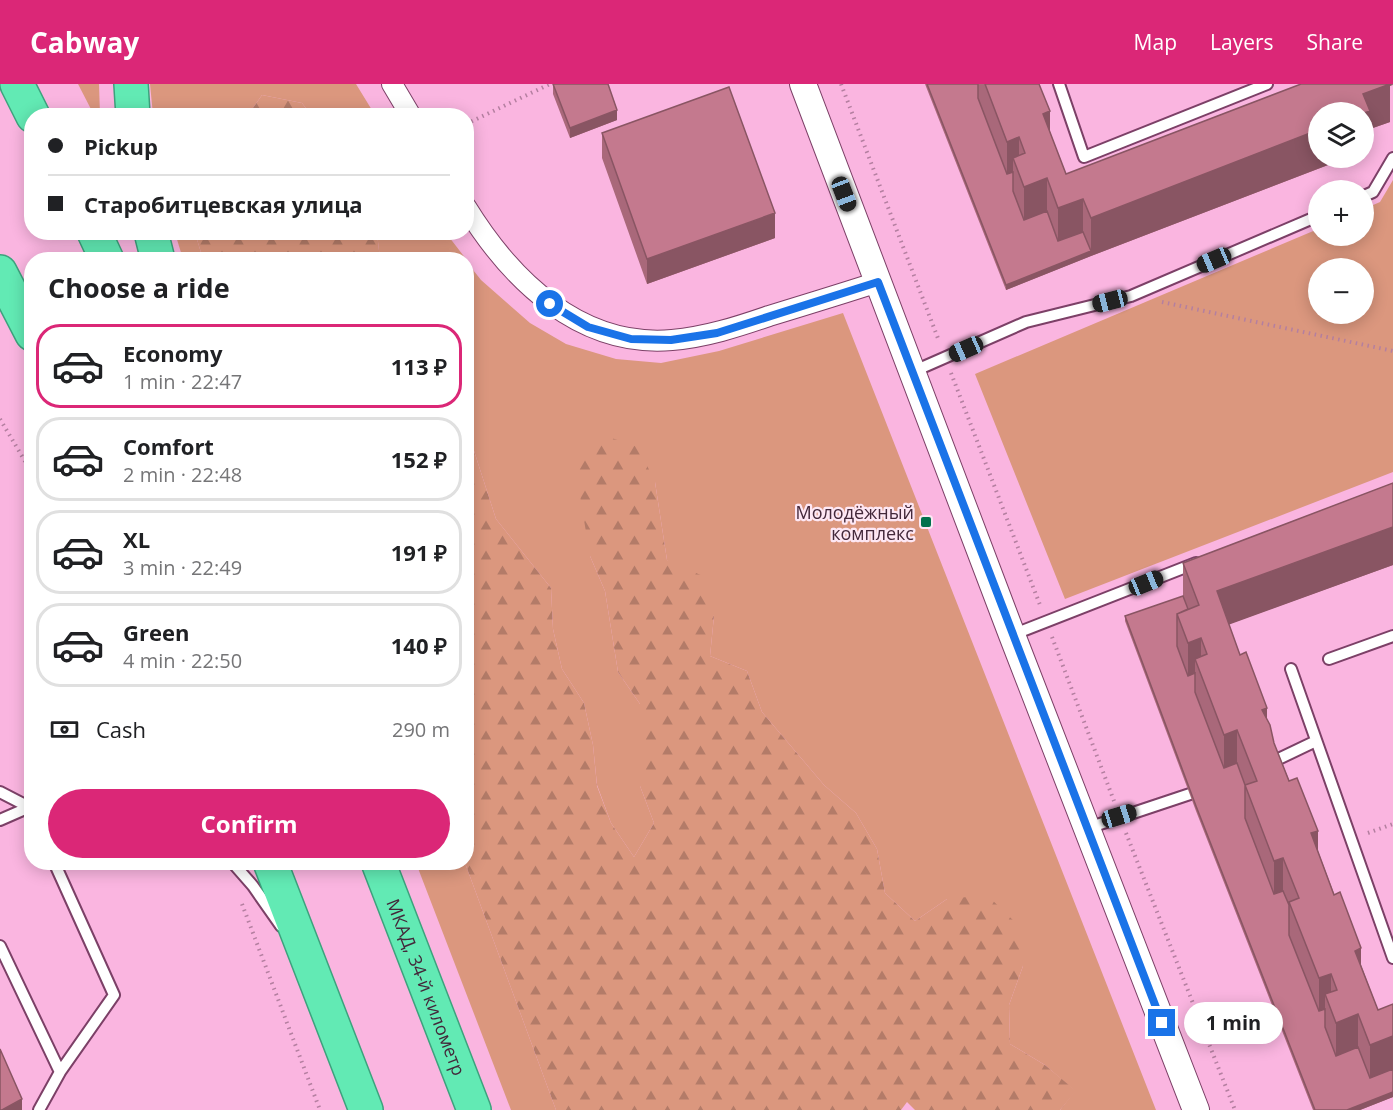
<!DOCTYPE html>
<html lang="en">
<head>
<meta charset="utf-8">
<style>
	body { margin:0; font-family:"Open Sans",sans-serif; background:#f6f6f6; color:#202124; height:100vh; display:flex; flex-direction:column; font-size:22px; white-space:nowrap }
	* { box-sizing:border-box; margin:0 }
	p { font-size:20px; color:#757577 }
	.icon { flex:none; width:33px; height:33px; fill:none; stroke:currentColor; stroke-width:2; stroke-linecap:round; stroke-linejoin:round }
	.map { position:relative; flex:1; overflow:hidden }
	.side { position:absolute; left:24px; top:168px; width:450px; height:618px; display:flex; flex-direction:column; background:#fff; border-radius:24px; box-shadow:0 3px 15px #0003 }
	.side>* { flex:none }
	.hud { position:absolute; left:24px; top:24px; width:450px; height:132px; border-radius:24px; box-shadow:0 3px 15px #0003; display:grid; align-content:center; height:132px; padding:0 24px; background:#fff }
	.buttons { position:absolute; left:1308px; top:18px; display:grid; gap:12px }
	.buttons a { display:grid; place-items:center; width:66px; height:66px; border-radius:50%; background:#fff; box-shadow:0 3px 15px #0003; font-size:30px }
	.end { position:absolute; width:27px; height:27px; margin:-14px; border:8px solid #1a73e8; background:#fff; box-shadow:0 0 0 3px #fff }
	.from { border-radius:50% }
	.bubble { position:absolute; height:42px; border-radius:21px; background:#fff; box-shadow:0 3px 15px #0003; font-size:20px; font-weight:700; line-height:42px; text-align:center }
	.car { position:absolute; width:18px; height:36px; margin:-18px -9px; border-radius:8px; box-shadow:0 0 4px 2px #0007; background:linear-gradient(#222 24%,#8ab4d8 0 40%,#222 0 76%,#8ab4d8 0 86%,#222 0) }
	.hud b { display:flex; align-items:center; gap:21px; height:57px; font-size:22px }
	.hud b+b { border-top:2px solid #e0e0e0 }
	.hud i { width:15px; height:15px; background:#202124 }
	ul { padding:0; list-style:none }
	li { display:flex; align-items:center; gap:18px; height:84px; margin:0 12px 9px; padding:0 12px; border:3px solid #e0e0e0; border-radius:24px }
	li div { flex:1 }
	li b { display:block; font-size:22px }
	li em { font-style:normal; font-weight:700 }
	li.selected { border-color:#db2777 }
	li>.icon { width:54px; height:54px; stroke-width:1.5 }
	h2 { padding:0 24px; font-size:27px; line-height:72px }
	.pay { display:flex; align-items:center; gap:15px; height:66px; padding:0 24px; font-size:22px }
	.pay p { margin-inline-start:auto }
	.primary-button { display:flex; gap:12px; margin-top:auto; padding:12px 24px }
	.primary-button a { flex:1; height:69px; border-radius:36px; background:#db2777; color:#fff; font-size:24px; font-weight:700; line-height:69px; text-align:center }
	header { display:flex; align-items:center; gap:36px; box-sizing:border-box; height:84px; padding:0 30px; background:#db2777; color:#fff }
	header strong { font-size:28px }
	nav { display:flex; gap:33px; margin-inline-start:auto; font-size:21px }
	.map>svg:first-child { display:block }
	.green { fill:#db977e; fill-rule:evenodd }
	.forest { fill:url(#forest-firs) }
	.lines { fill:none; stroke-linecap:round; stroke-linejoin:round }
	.service-casing { stroke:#7c4067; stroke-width:14 }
	.minor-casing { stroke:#7c4067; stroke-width:22 }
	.tertiary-casing { stroke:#7c4067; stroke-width:28 }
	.trunk-casing { stroke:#3da27d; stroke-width:36 }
	.path { stroke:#b47fa0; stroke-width:4; stroke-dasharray:1.5 4.5; stroke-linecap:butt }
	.service { stroke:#fff; stroke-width:10 }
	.minor { stroke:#fff; stroke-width:20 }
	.tertiary { stroke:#fff; stroke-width:26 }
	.trunk { stroke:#62eab4; stroke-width:33 }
	.wall { fill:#a9687a }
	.shaded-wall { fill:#895563 }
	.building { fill:#c4798e; stroke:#895563; stroke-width:1.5 }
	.route { stroke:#1a73e8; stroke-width:8 }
	.poi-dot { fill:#00724c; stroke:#fde7f4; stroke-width:2 }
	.labels { text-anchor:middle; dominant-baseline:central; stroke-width:4.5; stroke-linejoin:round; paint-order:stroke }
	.poi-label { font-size:18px; fill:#43283a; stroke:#fde7f4; text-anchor:end }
	.street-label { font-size:18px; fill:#43283a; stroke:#fde7f4 }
</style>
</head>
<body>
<header>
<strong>Cabway</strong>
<nav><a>Map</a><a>Layers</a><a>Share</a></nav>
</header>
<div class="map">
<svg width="1393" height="1026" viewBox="0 0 1393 1026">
	<defs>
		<pattern id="forest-firs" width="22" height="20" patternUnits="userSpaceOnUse" patternTransform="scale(1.5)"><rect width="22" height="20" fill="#db977e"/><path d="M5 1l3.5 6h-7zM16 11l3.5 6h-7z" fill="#b37b68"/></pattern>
	</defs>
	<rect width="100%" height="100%" fill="#fab5e0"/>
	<path class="green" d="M78 0H99L100 31H94Z
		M150 0H356L375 31H311L302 19 262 11 248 31H153Z
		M1393 96V388L1065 515 975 290 1318 145V152H1364V125L1380 118ZM1364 184V230H1318V184Z
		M175 149H195L203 175H183Z
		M377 149H446L466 175H380Z
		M466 177 481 196 530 239 566 260 616 275 661 279 719 267 843 229 1156 1026H1060L1075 1007 1045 981 1010 960 1009 921 1023 882 947 815 915 837 885 809 877 765 856 729 824 701 762 628 747 587 710 572 714 532 667 476 655 398 590 472 605 507 618 588 640 620V702L654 739 634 773 611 739 597 701 593 661 584 619 562 585 553 545 551 504 496 435 467 345Z
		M416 779H465L556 1026H511Z"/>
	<path class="forest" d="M262 11 302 19 311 31H248Z
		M195 149H377L380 175H203Z
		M467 345 496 435 551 504 553 545 562 585 584 619 593 661 597 702 611 739 634 773 654 739 640 702V620L618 588 605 507 590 472 575 382 600 350 638 363 655 398 667 476 705 493 714 532 710 572 747 587 762 628 824 701 856 729 877 765 885 809 915 837 947 815 987 811 1018 841 1023 882 1009 921 1010 960 1045 981 1076 1007 1060 1026H915L907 1018 901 1026H556L465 779 466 778Z"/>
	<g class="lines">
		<g class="service-casing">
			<path id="service" d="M1059 0 1084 73 1267 0
				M1364 112 1373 108 1393 74
				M912 288 1026 238 1131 212 1318 132
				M1012 551 1196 479
				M1329 575 1393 552
				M1291 585 1393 874
				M1270 679 1316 657
				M0 708 29 723 32 728
				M0 736 32 722
				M1088 744 1190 710
				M232 778 253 802 281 842
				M0 862 60 988
				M39 1026 60 988 114 911 54 778"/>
		</g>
		<g class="minor-casing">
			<path id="minor" d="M392 0 411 32
				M466 123C511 196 580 264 672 256 706 253 737 243 769 232 805 221 841 210 878 198"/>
		</g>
		<g class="tertiary-casing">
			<path id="tertiary" d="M803 0 1012 551 1196 1026"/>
		</g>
		<g class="trunk-casing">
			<g id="trunk">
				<path d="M17 0 33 32"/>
				<path d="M131 0 133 32"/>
				<path d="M94 148 107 176"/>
				<path d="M151 148 158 176"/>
				<path d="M0 188 32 250"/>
				<path d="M270 778 366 1026"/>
				<path id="s1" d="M378 778 474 1026"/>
			</g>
		</g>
		<path class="path" d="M841 0 939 257
			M466 40 550 0
			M1162 218 1393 267
			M951 289 1040 521
			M0 335 32 389
			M1052 553 1114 717
			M1126 749 1235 1026
			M1368 749 1393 740
			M242 820 320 1026"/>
		<use href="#service" class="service"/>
		<use href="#minor" class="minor"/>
		<use href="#tertiary" class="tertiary"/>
		<use href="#trunk" class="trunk"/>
	</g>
	<path class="wall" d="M553 0 617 36 570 54 553 10Z
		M925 0H1039L1050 48 1066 90 1393 0V1L1390 2V38L1370 45V65L1091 172 1006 206Z
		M602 49 775 154 647 200 602 74Z
		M1393 399V481L1229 540 1240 571 1267 636 1274 659 1318 767 1378 926 1393 920V1013L1360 1026H1313L1196 727 1125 537V532L1183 512V479Z"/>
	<path class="shaded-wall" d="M1378 0H1393L1390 2V38L1370 45V65L1364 67 1363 10Z
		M617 26V36L570 54V44Z
		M1050 27V65L1043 30Z
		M1318 46V74H1346L1091 172 1006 206V201L1091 167V134Z
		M1019 53V90L1013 74V93L1007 95V58Z
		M1047 94V132L1024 141V103Z
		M1083 115V153L1058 162V124Z
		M775 129V154L647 200V175Z
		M1393 443V481L1217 545V507Z
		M1201 554V589L1195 575V594L1188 597V559Z
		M1267 624V662L1262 626Z
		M1237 646V684L1224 689V651Z
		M1318 747V784L1311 749Z
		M1283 774V812L1274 815V777Z
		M1361 864V902L1355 867Z
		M1331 890V926L1325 910V930L1319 932V894Z
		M1358 930V968L1336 977V939Z
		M1393 952V990L1370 999V961Z
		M1393 1008V1013L1360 1026H1347Z
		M22 1015V1026H2Z"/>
	<path class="building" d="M553 0H608L617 26 570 44Z
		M927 0H978V14L1007 90 1013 88V107L1024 136 1047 127 1058 157 1083 148 1091 167 1006 201Z
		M985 0H1039L1050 27 1043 30 1066 90 1301 0H1390L1363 10 1370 27 1364 29 1318 28V46L1091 134 1083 115 1058 124 1047 94 1024 103 1013 74 1025 69 1019 53 1007 58Z
		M729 3 775 129 647 175 602 49Z
		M1393 399V443L1217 507 1240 571 1246 568 1267 624 1262 626 1270 641 1274 659 1289 697 1297 694 1318 747 1311 749 1334 811 1340 808 1361 864 1355 867 1378 926 1393 920V952L1370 961 1358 930 1336 939 1325 910 1337 906 1331 890 1319 894 1289 818 1299 814 1283 774 1274 777 1245 701 1257 697 1237 646 1224 651 1195 575 1207 570 1201 554 1188 559 1177 530 1199 521 1183 479Z
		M1183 512 1188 525 1177 530V562L1188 592 1195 589V608L1224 684 1237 679 1245 701V734L1274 810 1283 807 1289 821V851L1319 927 1325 925V943L1336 972 1358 963 1370 994 1393 985V1008L1347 1026H1315L1196 722 1125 532Z
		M0 965 22 1015 2 1026H0Z"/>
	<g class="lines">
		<path class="route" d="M550 220 588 243 631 255 671 256 717 249 878 198 1162 939"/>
	</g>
	<rect class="poi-dot" x="920" y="432" width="12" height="12" rx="3"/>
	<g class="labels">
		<g class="poi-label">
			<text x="914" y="428">Молодёжный<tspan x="914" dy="21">комплекс</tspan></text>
		</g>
		<g class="street-label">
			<text stroke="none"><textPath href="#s1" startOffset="134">МКАД, 34-й километр</textPath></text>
		</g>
	</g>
</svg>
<div class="buttons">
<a><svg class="icon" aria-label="layers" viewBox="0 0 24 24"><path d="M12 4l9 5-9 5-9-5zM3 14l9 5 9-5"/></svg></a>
<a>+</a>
<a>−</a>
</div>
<i class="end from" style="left:550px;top:220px"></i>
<i class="end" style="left:1162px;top:939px"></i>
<div class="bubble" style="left:1184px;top:918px;width:99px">1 min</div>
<i class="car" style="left:844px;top:110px;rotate:159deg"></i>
<i class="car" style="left:1214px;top:176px;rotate:247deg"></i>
<i class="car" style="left:1110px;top:217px;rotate:256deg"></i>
<i class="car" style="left:966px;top:265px;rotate:246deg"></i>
<i class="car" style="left:1146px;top:499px;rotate:68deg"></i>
<i class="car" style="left:1119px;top:732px;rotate:73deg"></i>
<div class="hud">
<b><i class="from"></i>Pickup</b>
<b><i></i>Старобитцевская улица</b>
</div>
<section class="side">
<h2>Choose a ride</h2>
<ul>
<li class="selected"><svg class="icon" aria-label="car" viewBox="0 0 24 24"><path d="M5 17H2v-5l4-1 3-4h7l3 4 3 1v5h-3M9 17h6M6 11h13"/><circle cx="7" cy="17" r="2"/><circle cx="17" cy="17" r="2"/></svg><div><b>Economy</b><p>1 min · 22:47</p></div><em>113 ₽</em></li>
<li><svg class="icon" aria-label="car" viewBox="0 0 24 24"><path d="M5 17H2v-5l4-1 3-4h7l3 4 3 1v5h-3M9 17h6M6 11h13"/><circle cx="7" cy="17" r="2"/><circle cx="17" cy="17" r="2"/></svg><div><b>Comfort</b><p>2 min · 22:48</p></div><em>152 ₽</em></li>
<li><svg class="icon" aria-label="car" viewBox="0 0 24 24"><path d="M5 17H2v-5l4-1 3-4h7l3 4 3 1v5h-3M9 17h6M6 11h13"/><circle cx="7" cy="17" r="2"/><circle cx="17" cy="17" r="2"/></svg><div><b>XL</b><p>3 min · 22:49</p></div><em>191 ₽</em></li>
<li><svg class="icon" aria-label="car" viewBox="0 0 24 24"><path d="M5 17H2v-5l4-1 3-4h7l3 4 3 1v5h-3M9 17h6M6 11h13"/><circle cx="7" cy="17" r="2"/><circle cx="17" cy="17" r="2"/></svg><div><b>Green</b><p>4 min · 22:50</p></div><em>140 ₽</em></li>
</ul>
<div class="pay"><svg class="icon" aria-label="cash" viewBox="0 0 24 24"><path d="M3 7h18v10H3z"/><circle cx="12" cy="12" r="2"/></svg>Cash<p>290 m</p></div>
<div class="primary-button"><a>Confirm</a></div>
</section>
</div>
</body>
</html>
